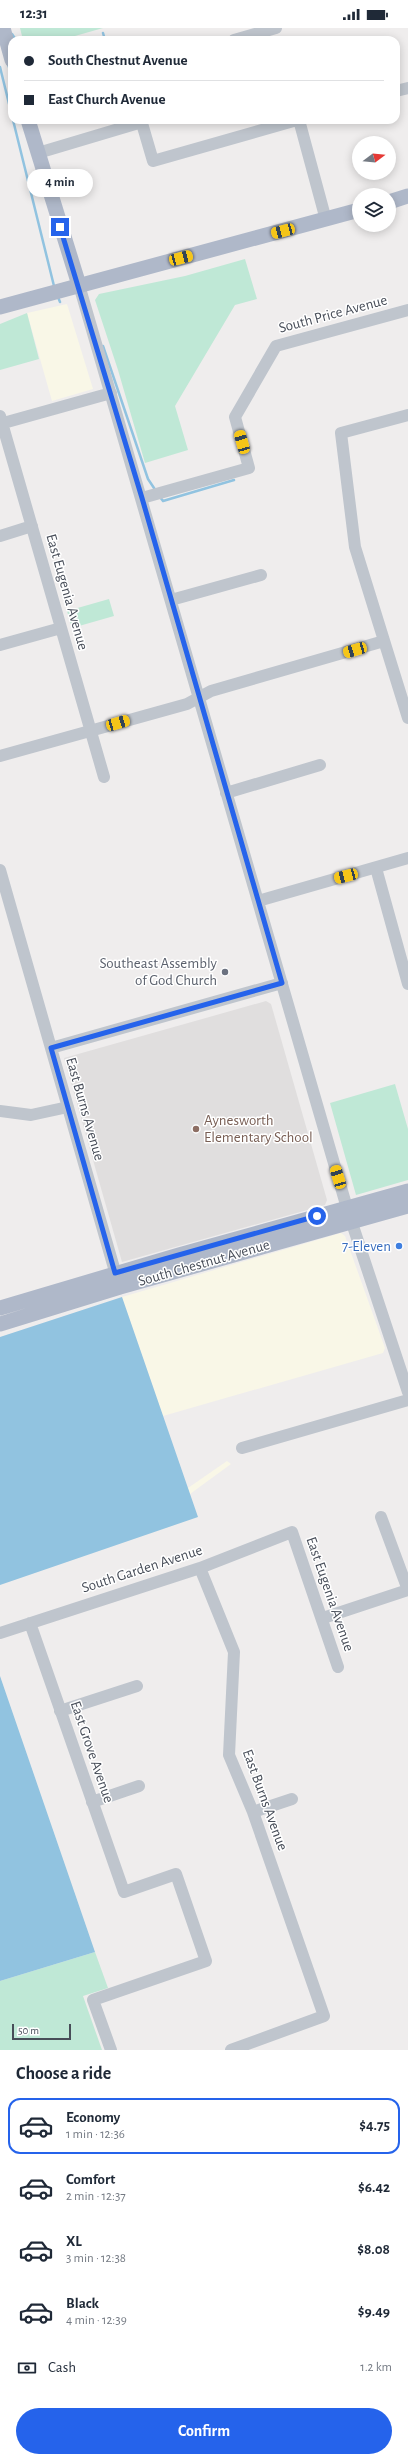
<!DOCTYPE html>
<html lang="en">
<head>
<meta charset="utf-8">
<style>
	body { margin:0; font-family:"Alegreya Sans",sans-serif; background:#f2f2f3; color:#1f2937; height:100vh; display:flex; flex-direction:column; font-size:15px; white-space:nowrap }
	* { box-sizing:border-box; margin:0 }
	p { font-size:13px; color:#747a83 }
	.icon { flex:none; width:22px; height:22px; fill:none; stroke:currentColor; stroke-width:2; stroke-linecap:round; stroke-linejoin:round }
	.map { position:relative; height:2022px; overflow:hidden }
	.side { display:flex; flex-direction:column; background:#fff; flex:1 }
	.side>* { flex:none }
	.banner { position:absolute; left:8px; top:8px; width:392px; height:88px; border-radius:12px; box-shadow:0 2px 10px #0003; display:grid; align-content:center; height:88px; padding:0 16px; background:#fff }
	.needle { width:26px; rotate:74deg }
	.tools { position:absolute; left:352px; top:108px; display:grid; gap:8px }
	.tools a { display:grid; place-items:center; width:44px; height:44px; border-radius:50%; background:#fff; box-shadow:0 2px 10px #0003; font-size:20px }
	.scale { position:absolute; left:12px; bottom:10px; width:59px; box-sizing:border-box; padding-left:4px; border:2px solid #474d58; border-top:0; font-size:11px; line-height:14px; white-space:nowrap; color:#474d58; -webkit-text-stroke:3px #fff; paint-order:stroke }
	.end { position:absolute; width:18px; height:18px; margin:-9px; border:5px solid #2563eb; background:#fff; box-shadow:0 0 0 2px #fff }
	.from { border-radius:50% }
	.bubble { position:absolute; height:28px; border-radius:14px; background:#fff; box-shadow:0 2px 10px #0003; font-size:13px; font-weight:700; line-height:28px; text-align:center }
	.car { position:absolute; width:12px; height:24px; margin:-12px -6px; border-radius:5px; box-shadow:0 0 3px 1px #0007; background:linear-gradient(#f5c518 24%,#345 0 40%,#f5c518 0 76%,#345 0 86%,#f5c518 0) }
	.banner b { display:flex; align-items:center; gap:14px; height:38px; font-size:15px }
	.banner b+b { border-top:1px solid #e0e1e3 }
	.banner i { width:10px; height:10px; background:#1f2937 }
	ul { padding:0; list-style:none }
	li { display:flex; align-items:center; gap:12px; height:56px; margin:0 8px 6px; padding:0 8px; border:2px solid transparent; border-radius:12px }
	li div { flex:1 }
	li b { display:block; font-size:15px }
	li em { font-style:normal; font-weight:700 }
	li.active { border-color:#2563eb }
	li>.icon { width:36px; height:36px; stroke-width:1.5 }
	h2 { padding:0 16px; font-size:18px; line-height:48px }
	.pay { display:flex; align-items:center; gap:10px; height:44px; padding:0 16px; font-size:15px }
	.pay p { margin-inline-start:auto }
	.action { display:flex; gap:8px; margin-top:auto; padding:8px 16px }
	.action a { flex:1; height:46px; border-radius:24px; background:#2563eb; color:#fff; font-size:16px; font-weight:700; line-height:46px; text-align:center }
	.status { display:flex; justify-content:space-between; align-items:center; height:28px; padding:0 20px; background:#fff; direction:ltr }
	.status svg { height:11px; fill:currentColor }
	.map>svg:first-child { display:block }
	.commercial { fill:#f9f7e7 }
	.education { fill:#e0dede }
	.green { fill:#bfe8d6 }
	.water { fill:#91c3e0 }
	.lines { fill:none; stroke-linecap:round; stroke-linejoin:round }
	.stream { stroke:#91c3e0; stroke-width:2.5 }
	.minor { stroke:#bfc5cd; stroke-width:12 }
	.major { stroke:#afb8c9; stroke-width:15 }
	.route { stroke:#2563eb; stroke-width:5 }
	.worship-dot { fill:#6b7280; stroke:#fff; stroke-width:1.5 }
	.education-dot { fill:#8d6e63; stroke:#fff; stroke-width:1.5 }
	.shop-dot { fill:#3f7fe0; stroke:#fff; stroke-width:1.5 }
	.labels { text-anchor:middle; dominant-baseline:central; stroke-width:3; stroke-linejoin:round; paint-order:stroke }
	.street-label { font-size:15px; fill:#474d58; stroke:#fff }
	.worship-label { font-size:15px; fill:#5b616d; stroke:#fff; text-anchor:end }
	.education-label { font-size:15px; fill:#785e54; stroke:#fff; text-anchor:start }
	.shop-label { font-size:15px; fill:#366cbe; stroke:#fff; text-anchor:end }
</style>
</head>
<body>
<div class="status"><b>12:31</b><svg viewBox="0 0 49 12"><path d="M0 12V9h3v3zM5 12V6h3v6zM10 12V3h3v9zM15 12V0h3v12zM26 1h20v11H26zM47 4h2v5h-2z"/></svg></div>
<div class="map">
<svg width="408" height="2022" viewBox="0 0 408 2022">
	<rect width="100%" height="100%" fill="#efeded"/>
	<path class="commercial" d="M67 276 93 361 52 373 27 285Z
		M341 1205 345 1208 385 1320 383 1325 163 1388 122 1269Z
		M227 1433 231 1436 190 1466 188 1460Z"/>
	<path class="education" d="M266 973 271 976 327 1172 325 1177 122 1234 64 1030Z"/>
	<path class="green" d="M20 0H103L61 12H23Z
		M245 231 257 271 235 277 175 378 188 422 145 435 118 342 95 272 99 266 185 248Z
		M27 285 39 331 0 342V296Z
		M109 571 114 588 72 600 67 583Z
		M395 1056 408 1101V1152L356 1167 330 1075Z
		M95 1924 108 1960 83 1968 102 2022H0V1953Z"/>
	<path class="water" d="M122 1269 198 1489 0 1557V1309Z
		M0 1648 95 1924 0 1953Z"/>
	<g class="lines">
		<path class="stream" d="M103 5 105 12
			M12 6 16 12
			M8 36 12 48
			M0 39 12 88
			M13 92 54 258
			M58 269 60 274
			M103 318 148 451 156 463
			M160 469 163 473 234 452"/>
		<path class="minor" d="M234 12 276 0
			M396 63 408 60
			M141 92 153 133 297 92
			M299 92 326 192
			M38 125 142 94
			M79 257 347 1180 408 1364
			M408 387 341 405 355 519 408 690
			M0 388 104 749
			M0 396 111 365
			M142 470 249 440 235 389 276 318 408 282
			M0 508 32 498
			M171 572 261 547
			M0 617 61 600
			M0 728 187 676 211 663 384 613
			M226 765 320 737
			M376 840 408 956
			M0 842 118 1254
			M258 873 408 830
			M51 1020 282 955
			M0 1083 31 1087 68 1079
			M242 1420 408 1372
			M381 1489 408 1562
			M200 1540 234 1624 229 1727 253 1784 324 1988 231 2022
			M323 1590 408 1562
			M30 1595 124 1864 176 1846 206 1933 93 1972 111 2022
			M0 1605 200 1540 292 1504 338 1639
			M60 1683 137 1658
			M92 1774 139 1758
			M253 1784 292 1771"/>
		<path class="major" d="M3 0 12 32
			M28 92 79 257
			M389 174 408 168
			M0 279 359 182
			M0 1280 179 1227 408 1163
			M0 1296 120 1259 408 1178"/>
	</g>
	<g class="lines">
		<path class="route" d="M60 199 142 470 282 955 51 1020 115 1245 317 1188"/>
	</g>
	<circle class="worship-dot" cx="225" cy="944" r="4"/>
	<circle class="education-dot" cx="196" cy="1101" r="4"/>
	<circle class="shop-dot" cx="399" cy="1218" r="4"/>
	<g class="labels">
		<g class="street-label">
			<text transform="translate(333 286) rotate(-15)">South Price Avenue</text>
			<text transform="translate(67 564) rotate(74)">East Eugenia Avenue</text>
			<text transform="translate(85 1081) rotate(74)">East Burns Avenue</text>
			<text transform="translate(204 1235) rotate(-16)">South Chestnut Avenue</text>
			<text transform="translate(142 1541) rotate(-18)">South Garden Avenue</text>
			<text transform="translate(330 1566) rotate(71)">East Eugenia Avenue</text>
			<text transform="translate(92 1724) rotate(71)">East Grove Avenue</text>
			<text transform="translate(265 1772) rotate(70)">East Burns Avenue</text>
		</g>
		<g class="worship-label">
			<text x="217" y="935">Southeast Assembly<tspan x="217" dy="17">of God Church</tspan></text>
		</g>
		<g class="education-label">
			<text x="204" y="1092">Aynesworth<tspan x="204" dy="17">Elementary School</tspan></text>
		</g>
		<g class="shop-label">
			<text x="391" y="1218">7-Eleven</text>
		</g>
	</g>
</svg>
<div class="tools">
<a><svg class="needle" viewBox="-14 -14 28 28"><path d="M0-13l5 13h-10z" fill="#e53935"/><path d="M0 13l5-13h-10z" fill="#747a83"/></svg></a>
<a><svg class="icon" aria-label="layers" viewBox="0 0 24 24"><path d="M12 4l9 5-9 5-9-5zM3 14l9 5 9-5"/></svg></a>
</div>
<div class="scale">50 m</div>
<i class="end from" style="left:317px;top:1188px"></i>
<i class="end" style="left:60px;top:199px"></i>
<div class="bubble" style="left:27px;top:141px;width:66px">4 min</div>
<i class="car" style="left:283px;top:203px;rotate:255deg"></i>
<i class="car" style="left:181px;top:230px;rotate:75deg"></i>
<i class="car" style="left:242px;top:414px;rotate:344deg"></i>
<i class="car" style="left:355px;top:622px;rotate:254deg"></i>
<i class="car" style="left:118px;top:695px;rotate:74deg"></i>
<i class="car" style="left:346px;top:848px;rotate:255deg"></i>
<i class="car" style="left:338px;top:1149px;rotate:343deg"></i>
<div class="banner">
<b><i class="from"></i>South Chestnut Avenue</b>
<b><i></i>East Church Avenue</b>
</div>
</div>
<section class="side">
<h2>Choose a ride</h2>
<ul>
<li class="active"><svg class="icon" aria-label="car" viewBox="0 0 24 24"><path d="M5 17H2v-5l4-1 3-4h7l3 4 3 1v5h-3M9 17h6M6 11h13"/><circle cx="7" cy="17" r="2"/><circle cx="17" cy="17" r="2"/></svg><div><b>Economy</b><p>1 min · 12:36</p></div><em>$4.75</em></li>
<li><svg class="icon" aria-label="car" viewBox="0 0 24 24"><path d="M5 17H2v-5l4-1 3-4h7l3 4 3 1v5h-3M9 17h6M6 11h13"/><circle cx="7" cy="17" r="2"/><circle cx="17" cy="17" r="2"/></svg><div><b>Comfort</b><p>2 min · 12:37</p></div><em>$6.42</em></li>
<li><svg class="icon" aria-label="car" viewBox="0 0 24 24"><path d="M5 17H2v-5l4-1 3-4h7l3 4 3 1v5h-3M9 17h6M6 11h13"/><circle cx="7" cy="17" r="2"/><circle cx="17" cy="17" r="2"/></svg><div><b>XL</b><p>3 min · 12:38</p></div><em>$8.08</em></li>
<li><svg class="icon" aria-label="car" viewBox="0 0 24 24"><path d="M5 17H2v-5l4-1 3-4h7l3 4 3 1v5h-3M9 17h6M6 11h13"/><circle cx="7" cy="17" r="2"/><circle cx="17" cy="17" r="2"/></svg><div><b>Black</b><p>4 min · 12:39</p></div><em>$9.49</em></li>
</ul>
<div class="pay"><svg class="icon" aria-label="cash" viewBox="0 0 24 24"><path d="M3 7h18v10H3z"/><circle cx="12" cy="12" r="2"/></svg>Cash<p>1.2 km</p></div>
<div class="action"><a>Confirm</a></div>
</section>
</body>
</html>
